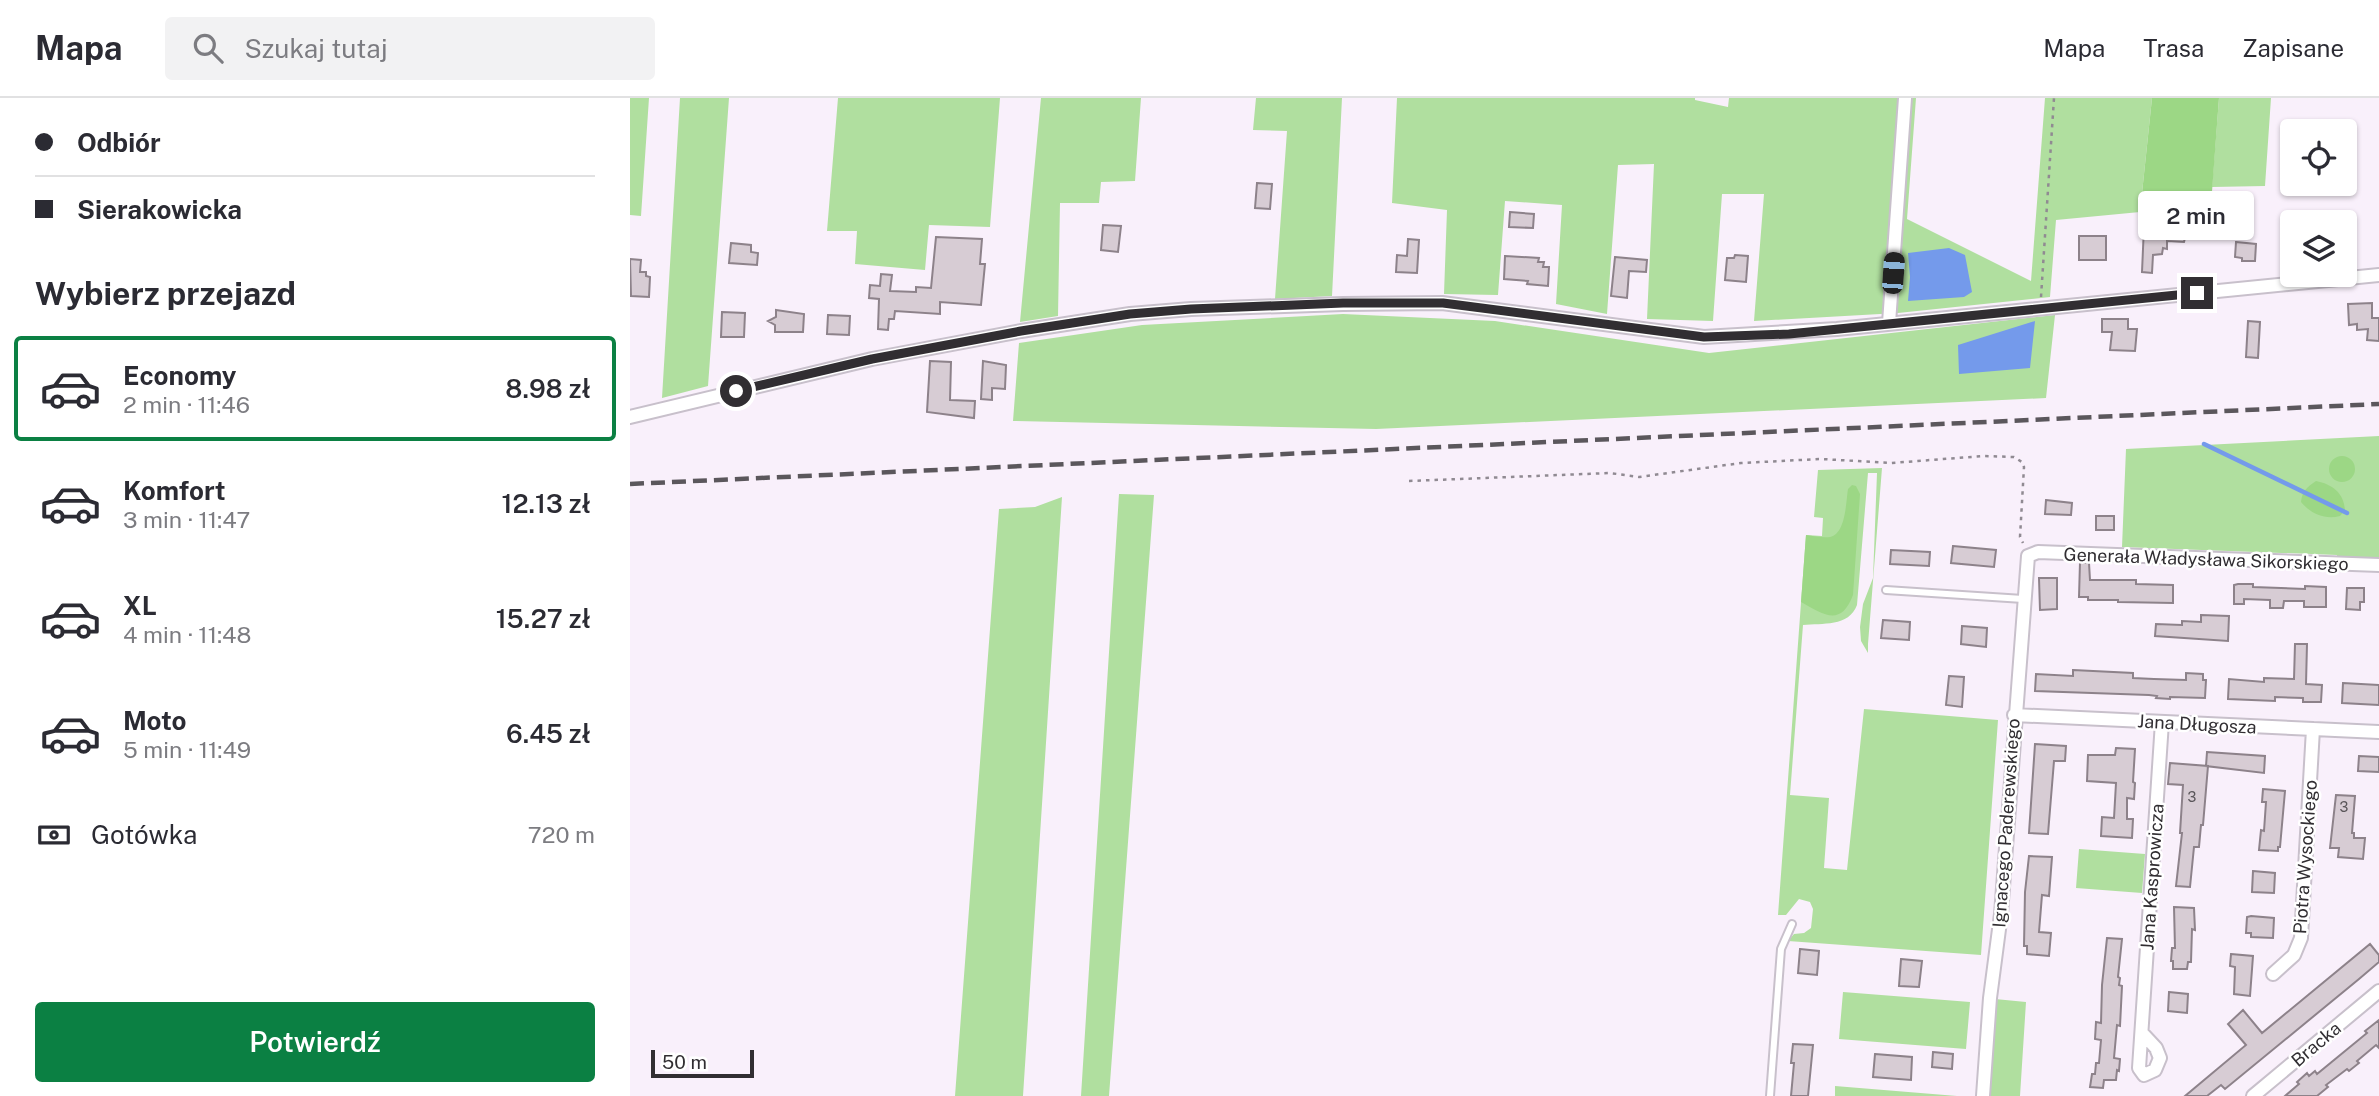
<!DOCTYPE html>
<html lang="pl">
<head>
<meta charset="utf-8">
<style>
	body { margin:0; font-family:"Public Sans",sans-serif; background:#f2f2f3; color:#2b2b33; height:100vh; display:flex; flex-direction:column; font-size:26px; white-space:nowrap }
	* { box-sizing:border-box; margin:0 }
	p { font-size:23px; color:#7c7c81 }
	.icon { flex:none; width:38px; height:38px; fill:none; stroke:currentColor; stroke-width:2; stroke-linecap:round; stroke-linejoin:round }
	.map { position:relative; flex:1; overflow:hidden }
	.drawer { display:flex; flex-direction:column; background:#fff; width:630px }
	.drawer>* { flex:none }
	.hud { display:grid; align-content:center; height:154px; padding:0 35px; background:#fff }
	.buttons { position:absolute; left:1650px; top:21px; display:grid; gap:14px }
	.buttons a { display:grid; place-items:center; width:77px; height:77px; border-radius:7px; background:#fff; box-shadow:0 2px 5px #0004; font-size:35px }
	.scale { position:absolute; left:21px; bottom:18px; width:103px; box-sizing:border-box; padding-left:7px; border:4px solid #312e32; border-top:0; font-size:19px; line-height:24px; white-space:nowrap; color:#312e32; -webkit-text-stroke:5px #fff; paint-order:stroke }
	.end { position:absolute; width:32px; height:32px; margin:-16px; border:9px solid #312e32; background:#fff; box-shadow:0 0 0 4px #fff }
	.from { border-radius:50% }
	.bubble { position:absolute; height:49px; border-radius:7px; background:#fff; box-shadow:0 2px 5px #0004; font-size:23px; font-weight:600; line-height:49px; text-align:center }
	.car { position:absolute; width:21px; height:42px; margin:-21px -10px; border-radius:9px; box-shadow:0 0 5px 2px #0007; background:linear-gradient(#222 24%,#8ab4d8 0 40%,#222 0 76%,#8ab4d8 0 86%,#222 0) }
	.hud b { display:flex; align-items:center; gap:24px; height:66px; font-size:26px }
	.hud b+b { border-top:2px solid #e1e1e2 }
	.hud i { width:18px; height:18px; background:#2b2b33 }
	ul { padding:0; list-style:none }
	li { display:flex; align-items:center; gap:21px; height:105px; margin:0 14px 10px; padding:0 21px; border:4px solid transparent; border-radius:7px }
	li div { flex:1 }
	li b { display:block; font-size:26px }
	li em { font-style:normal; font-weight:600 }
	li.active { border-color:#0b8043 }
	li>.icon { width:63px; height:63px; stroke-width:1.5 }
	h2 { padding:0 35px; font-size:32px; line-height:84px }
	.pay { display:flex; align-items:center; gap:18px; height:77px; padding:0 35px; font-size:26px }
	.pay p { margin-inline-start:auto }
	.cta { display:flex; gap:14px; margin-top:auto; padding:14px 35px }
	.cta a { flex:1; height:80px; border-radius:7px; background:#0b8043; color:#fff; font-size:28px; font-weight:600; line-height:80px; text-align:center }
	header { display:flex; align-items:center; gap:42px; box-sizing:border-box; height:98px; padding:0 35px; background:#fff; border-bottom:2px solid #e1e1e2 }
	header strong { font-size:33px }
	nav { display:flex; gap:38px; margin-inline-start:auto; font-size:24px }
	.search { width:490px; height:63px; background:#f2f2f3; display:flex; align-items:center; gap:18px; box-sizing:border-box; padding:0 24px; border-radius:7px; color:#7c7c81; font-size:26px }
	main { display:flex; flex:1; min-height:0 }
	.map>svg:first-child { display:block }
	.green { fill:#b0df9f }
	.forest { fill:#9cd785 }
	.water { fill:#749aeb }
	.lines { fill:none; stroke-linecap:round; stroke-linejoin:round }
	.stream { stroke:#749aeb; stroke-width:4.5 }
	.building { fill:#d7ccd4; stroke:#8d828a; stroke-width:2 }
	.service-casing { stroke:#c8c0cb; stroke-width:10 }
	.minor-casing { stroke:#c8c0cb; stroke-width:16 }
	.path { stroke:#908a92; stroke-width:2.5; stroke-dasharray:3.5 5; stroke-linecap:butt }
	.service { stroke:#fff; stroke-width:6 }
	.minor { stroke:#fff; stroke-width:12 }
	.rail { stroke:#5b575c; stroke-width:4.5; stroke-dasharray:14 7; stroke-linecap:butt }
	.route { stroke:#312e32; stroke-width:9 }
	.labels { text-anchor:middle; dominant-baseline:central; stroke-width:5; stroke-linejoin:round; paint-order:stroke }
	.number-label { font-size:14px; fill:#5a565a }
	.street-label { font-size:18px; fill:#312e32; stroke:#fff }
</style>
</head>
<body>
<header>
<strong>Mapa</strong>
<div class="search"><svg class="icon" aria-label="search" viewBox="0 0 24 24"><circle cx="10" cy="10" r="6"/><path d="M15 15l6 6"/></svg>Szukaj tutaj</div>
<nav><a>Mapa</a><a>Trasa</a><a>Zapisane</a></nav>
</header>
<main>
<section class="drawer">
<div class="hud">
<b><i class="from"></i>Odbiór</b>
<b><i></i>Sierakowicka</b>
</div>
<h2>Wybierz przejazd</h2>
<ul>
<li class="active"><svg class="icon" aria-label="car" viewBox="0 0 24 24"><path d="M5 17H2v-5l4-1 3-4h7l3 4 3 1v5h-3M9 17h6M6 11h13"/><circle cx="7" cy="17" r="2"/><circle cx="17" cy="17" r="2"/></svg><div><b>Economy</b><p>2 min · 11:46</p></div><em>8.98 zł</em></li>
<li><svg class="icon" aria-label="car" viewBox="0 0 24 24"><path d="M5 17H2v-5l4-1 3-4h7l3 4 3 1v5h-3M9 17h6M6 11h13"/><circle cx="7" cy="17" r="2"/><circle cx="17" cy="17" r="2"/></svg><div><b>Komfort</b><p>3 min · 11:47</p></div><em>12.13 zł</em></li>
<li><svg class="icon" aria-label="car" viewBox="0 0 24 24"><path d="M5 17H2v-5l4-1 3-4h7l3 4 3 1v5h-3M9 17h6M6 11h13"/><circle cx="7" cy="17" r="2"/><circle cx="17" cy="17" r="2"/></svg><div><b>XL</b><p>4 min · 11:48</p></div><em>15.27 zł</em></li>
<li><svg class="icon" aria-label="car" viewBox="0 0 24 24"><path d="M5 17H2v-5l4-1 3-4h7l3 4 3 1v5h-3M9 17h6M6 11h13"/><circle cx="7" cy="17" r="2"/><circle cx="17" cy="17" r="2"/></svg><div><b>Moto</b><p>5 min · 11:49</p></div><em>6.45 zł</em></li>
</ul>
<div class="pay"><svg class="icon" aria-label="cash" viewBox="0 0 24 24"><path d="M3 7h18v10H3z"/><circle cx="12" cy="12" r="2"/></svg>Gotówka<p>720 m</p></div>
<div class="cta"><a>Potwierdź</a></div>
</section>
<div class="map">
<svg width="1749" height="998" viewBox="0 0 1749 998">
	<rect width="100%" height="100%" fill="#f9f0fb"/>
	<path class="green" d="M0 0H19L11 118 0 117Z
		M50 0H99L78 288 32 300Z
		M208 0H370L360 129 299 127 295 172 225 166 227 133H197Z
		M411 0H511L505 83 471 84 469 105H430L428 218 390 224Z
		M626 0H712L702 198 645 201 657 33 623 32Z
		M767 0H1065V2L1098 9 1099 0H1286L1277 121 1401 183 1415 0H1522L1510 114 1426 122 1420 199 1268 215 1124 223 1134 96H1092L1083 223 1017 221 1024 66 988 67 977 216 926 206 932 107 875 103 868 197 814 196 817 112 762 105Z
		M1589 0H1641L1635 88 1582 89Z
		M713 216 865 223 1079 255 1425 217 1416 300 746 331 383 323 389 245 512 227Z
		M1749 338V463L1707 461V457L1492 449 1496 351Z
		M1252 370 1238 546V555L1231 543 1230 529 1233 506 1243 480 1247 375H1238L1227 507C1219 529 1192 525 1173 527L1160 697 1199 700 1194 770 1217 772 1234 611 1368 622 1351 857 1158 843 1164 836 1174 835 1181 830 1183 811 1180 804 1169 801 1156 817H1148L1176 437 1192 438 1193 420 1184 419 1188 372Z
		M489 396 524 397 479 998H451Z
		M432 399 393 998H325L369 411 405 409Z
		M1449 751 1515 756 1512 795 1446 790Z
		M1213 894 1340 904 1336 951 1209 941Z
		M1365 901 1396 904 1390 998H1357Z
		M1205 988 1327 998H1205Z"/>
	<path class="forest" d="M1522 0H1589L1581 107 1510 114Z
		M1699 371a13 13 0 1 1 26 0a13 13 0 1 1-26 0Z
		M1686 383C1702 386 1714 395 1715 412L1710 418C1695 422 1681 416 1671 404 1672 393 1677 389 1686 383Z
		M1222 387 1226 388 1230 396 1223 497C1211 529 1194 517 1171 504L1176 437C1184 438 1193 440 1200 439 1216 436 1216 403 1218 391Z"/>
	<path class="water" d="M1319 150 1335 157 1342 194 1334 199 1278 203 1280 179 1278 155Z
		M1405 223 1400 270 1329 276 1328 247Z"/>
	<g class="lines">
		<path class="stream" d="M1574 346 1717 415"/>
	</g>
	<path class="building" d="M627 85 642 86 640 111 625 110Z
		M880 114 904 116 903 130 879 129Z
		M1547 122 1562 123 1561 140H1555L1554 144 1537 143V151L1533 150 1532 156 1523 157 1522 175 1512 174 1514 128 1546 130Z
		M473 127 491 128 488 154 471 152Z
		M1449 138H1476V162H1449Z
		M306 139 352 141 350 166H355L351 207 310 204V216L265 213 264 221H259L258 232 248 231 249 201 239 200 240 187 250 188 251 176 262 177 260 193 286 194V189L301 190Z
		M778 141 789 142 787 175 766 174 767 157 777 158Z
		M1606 144 1626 146 1625 163H1612V160L1605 159Z
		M101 145 121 147V154L128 155 127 167 99 165Z
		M1105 157 1118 158 1116 184 1095 182 1097 160H1104Z
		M875 158 909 160 908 164H914L913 169H919L918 188 897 186 898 183 874 181Z
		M985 159 1017 162 1016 174 999 173 997 200 981 198Z
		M0 161 11 162 10 174H16V178L20 179 19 199 1 198Z
		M1742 205V220H1749V243L1737 242 1738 231 1727 232V226L1719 227 1718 206Z
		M146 212 174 216 173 234H145V227L138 223 146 219Z
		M92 214 115 215 114 239H91Z
		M198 217 220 218 219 237 197 236Z
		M1472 221H1498V231H1507L1505 253 1480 252 1482 234H1472Z
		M1618 223 1630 224 1628 260 1616 259Z
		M300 263 321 264 320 302 345 303 344 320 297 314Z
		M353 263 376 267 375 291 362 290V302L351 301Z
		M1416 402 1442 405 1441 417 1415 416Z
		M1466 418H1484V432H1466Z
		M1323 448 1366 452 1364 469 1321 465Z
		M1261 452 1300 454 1299 468 1260 466Z
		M1450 464 1459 465 1460 482H1506V486L1543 487V505L1488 504V502H1458V499H1449Z
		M1409 480H1427V511L1410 512Z
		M1608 486H1623V489L1675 491V488L1696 489V509H1674V503H1654L1653 510H1640V502L1614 501V506H1604V487Z
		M1717 490H1734V504H1730V512L1716 511Z
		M1571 517 1599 518 1598 543 1525 538 1526 526 1552 527V523L1571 524Z
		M1253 522 1280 524 1279 542 1251 540Z
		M1332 528 1357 530 1356 549 1331 546Z
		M1665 546H1677L1676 586 1692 587 1691 604H1673V600L1645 599V603L1598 601 1599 581 1634 584V580L1664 581Z
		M1443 572 1503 575V580L1524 581 1556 582V575L1573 576V582H1576L1575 600 1540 599V601L1526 600 1527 598 1519 597 1405 593 1406 576 1443 578Z
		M1319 578 1334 579 1332 609 1316 607Z
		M1713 585 1749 587V607L1712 605Z
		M1405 646 1436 648 1435 663H1424L1418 736 1399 735Z
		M1486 650 1505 651 1503 684 1505 685 1504 701 1497 700V721H1503L1502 740 1471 738 1472 719 1484 720 1486 685 1457 683 1458 657H1485Z
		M1577 654 1635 658 1634 675 1576 668Z
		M1729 658 1749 659V674L1728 673Z
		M1540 665 1578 668 1573 727H1571L1569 749H1564L1560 789 1546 788 1552 735H1550L1553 687 1538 686Z
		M1633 691 1655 693 1650 749H1648V753L1629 752 1631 732 1634 733 1636 704H1632Z
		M1706 697 1725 698 1722 735H1724V740H1735L1733 761 1708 759 1709 750H1700Z
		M1399 758 1422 759 1419 798 1412 797 1409 834 1421 835 1419 858 1397 856V848H1394L1395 794Z
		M1623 773 1645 775 1644 795 1622 794Z
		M1544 809 1564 810 1565 832 1562 831 1561 864H1558L1557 871H1543V863H1541L1542 850H1545Z
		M1621 818 1644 820 1643 840 1621 839V835H1616L1617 819Z
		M1477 840 1492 841 1488 879 1490 880 1489 887 1492 888 1490 928 1487 927 1484 960 1490 961 1489 973 1487 972 1486 982H1474L1473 990 1460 989 1462 976H1465L1466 965H1469L1471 942 1465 941 1466 924 1471 925 1472 887Z
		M1740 846 1749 857V864L1729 881 1595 991 1591 987 1577 998H1555L1616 947 1598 926 1613 912 1632 935Z
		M1170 851 1189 853 1187 877 1168 875Z
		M1601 856 1623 858 1620 898 1604 896 1605 869 1600 868Z
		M1271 861 1292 863 1289 889 1269 888Z
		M1539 894 1558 896 1557 915 1538 913Z
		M1749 922V950L1746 947 1727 963 1729 965 1719 973 1717 971 1696 987 1698 989 1687 998H1655L1669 986 1667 984 1677 975 1679 978 1685 973 1687 976 1737 935 1735 933Z
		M1163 946 1183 947 1178 998H1161L1164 965H1161Z
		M1303 954 1323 956 1322 971 1302 969Z
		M1245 956 1282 959 1281 982 1243 979Z"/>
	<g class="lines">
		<g class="service-casing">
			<path id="service" d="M1256 492 1393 501
				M1140 998 1151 851 1162 826"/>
		</g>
		<g class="minor-casing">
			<path id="minor" d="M1259 225 1275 0
				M0 319 242 261 391 233 500 216 561 211 713 206 812 205 1074 239 1207 231 1749 177
				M1384 617 1749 634
				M1643 876 1664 857 1671 840 1683 631
				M1512 935 1526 950 1530 960 1525 972 1514 977 1509 970 1532 624
				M1353 998 1360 900 1371 816 1398 458 1408 454 1749 467
				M1623 998 1749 893"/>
		</g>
		<path class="path" d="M1411 199 1424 0
			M779 383 980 375 1009 379 1111 365 1191 361 1261 365 1354 358 1384 359 1392 364 1394 369 1390 439 1393 445"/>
		<use href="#service" class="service"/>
		<use href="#minor" class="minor"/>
		<path class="rail" d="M0 386 1749 306"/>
	</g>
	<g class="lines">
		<path class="route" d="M106 293 242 261 391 233 500 216 561 211 713 205H813L1074 239 1159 236 1567 195"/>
	</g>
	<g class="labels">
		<g class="number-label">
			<text x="1562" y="699">3</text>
			<text x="1714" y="709">3</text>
		</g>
		<g class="street-label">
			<text transform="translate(1576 461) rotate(2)">Generała Władysława Sikorskiego</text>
			<text transform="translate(1567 626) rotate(3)">Jana Długosza</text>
			<text transform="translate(1376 725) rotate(-86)">Ignacego Paderewskiego</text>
			<text transform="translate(1675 759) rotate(-86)">Piotra Wysockiego</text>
			<text transform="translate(1522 779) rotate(-86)">Jana Kasprowicza</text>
			<text transform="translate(1686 946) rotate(-40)">Bracka</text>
		</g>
	</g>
</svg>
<div class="buttons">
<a><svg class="icon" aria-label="locate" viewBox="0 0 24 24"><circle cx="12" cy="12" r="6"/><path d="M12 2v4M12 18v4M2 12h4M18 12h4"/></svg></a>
<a><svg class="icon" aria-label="layers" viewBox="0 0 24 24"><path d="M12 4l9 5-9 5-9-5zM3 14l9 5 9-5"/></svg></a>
</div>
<div class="scale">50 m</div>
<i class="end from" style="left:106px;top:293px"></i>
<i class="end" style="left:1567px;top:195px"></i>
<div class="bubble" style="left:1508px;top:93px;width:116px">2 min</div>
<i class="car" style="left:1263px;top:175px;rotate:4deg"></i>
</div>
</main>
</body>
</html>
